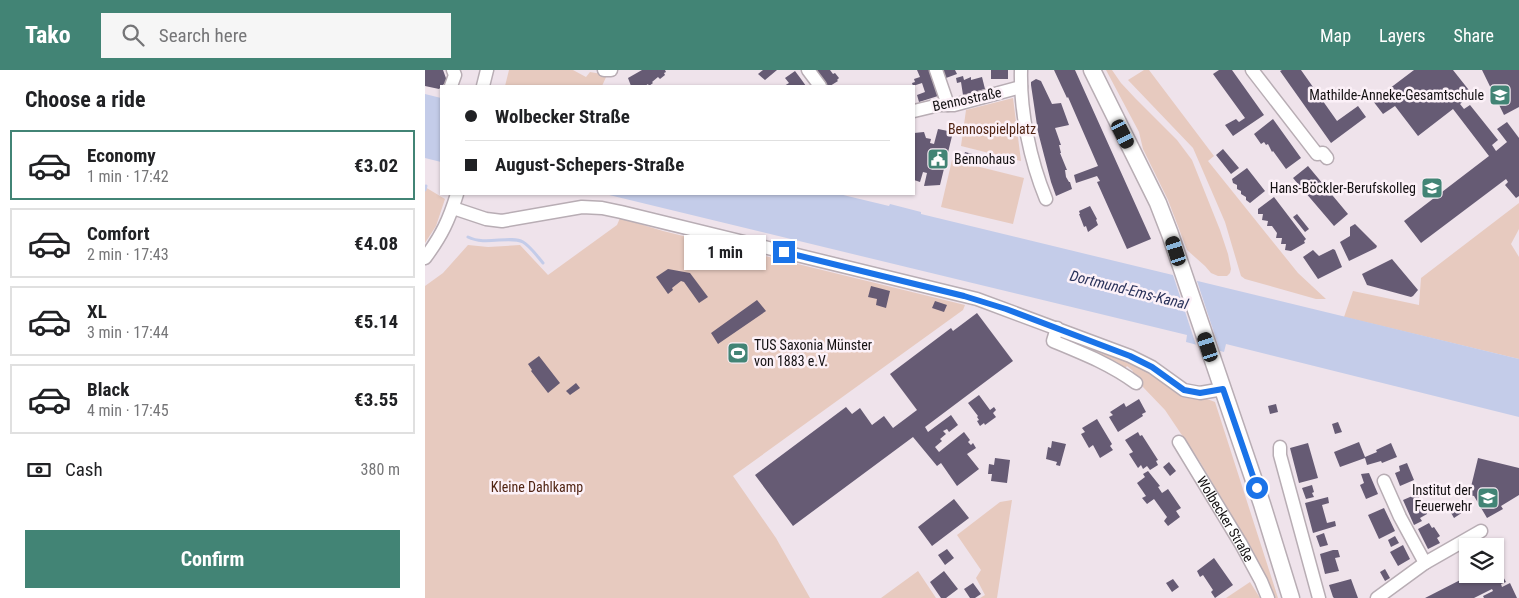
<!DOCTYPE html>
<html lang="en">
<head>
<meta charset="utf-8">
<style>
	body { margin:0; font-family:"Roboto Condensed",sans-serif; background:#f6f6f6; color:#202124; height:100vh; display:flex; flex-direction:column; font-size:19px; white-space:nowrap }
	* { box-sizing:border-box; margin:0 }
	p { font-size:16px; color:#757577 }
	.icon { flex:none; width:28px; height:28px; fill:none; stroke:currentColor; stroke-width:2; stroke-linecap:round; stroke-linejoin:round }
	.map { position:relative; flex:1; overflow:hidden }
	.panel { display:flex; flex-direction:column; background:#fff; width:425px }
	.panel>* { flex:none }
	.hud { position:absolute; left:15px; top:15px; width:475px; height:110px; border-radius:0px; box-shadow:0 1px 4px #0004; display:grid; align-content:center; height:110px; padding:0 25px; background:#fff }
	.fabs { position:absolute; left:1034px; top:468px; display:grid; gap:10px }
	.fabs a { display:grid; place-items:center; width:45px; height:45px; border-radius:0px; background:#fff; box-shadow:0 1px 4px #0004; font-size:25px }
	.end { position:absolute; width:22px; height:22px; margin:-11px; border:6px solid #1a73e8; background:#fff; box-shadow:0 0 0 2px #fff }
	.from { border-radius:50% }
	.bubble { position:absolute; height:35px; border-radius:0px; background:#fff; box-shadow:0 1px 4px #0004; font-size:16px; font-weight:700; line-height:35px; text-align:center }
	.car { position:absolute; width:15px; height:30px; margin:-15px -8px; border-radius:6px; box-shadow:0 0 4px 1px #0007; background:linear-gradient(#222 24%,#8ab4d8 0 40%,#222 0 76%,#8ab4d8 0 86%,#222 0) }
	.hud b { display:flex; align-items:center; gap:18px; height:48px; font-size:19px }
	.hud b+b { border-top:1px solid #e0e0e0 }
	.hud i { width:12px; height:12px; background:#202124 }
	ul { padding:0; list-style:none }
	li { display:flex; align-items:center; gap:15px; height:70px; margin:0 10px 8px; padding:0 15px; border:2px solid #e0e0e0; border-radius:0px }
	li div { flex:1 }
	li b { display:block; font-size:19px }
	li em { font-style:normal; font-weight:700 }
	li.active { border-color:#428475 }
	li>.icon { width:45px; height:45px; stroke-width:1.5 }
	h2 { padding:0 25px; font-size:22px; line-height:60px }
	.pay { display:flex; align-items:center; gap:12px; height:55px; padding:0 25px; font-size:19px }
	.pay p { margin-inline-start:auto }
	.action { display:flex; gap:10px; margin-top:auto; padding:10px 25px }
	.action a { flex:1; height:58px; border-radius:0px; background:#428475; color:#fff; font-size:20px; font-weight:700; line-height:58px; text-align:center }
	header { display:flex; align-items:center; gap:30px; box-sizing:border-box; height:70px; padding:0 25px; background:#428475; color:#fff }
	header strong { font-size:24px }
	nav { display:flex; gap:28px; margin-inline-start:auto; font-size:18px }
	.search { width:350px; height:45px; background:#f6f6f6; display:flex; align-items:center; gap:12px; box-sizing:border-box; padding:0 18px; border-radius:0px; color:#757577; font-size:19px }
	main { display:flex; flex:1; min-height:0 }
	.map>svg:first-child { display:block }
	.green { fill:#e7cabf }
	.water { fill:#c4cce9 }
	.pier { fill:#efe3eb }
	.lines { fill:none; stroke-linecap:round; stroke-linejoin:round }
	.stream { stroke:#c4cce9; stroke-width:3 }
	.building { fill:#665b74 }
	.minor-casing { stroke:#b8adb4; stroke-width:15 }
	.major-casing { stroke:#b8adb4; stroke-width:19 }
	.minor { stroke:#fff; stroke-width:12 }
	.major { stroke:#fff; stroke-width:16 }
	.route { stroke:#1a73e8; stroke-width:6 }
	.labels { text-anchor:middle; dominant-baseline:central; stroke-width:5; stroke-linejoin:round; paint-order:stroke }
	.poi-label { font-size:14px; fill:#141113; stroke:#fcf1f8; text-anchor:end }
	.street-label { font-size:14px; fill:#141113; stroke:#fcf1f8 }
	.park-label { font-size:14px; fill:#512514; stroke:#fcf1f8 }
	.water-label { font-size:15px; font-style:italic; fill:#2b335b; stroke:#fcf1f8 }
</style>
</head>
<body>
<header>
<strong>Tako</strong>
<div class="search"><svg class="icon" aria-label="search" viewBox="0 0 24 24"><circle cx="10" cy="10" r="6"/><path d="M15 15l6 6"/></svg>Search here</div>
<nav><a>Map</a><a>Layers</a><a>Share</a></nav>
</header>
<main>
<section class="panel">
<h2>Choose a ride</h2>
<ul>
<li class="active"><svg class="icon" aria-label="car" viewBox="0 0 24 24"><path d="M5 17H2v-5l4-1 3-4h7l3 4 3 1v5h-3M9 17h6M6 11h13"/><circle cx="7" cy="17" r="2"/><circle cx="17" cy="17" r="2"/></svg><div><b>Economy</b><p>1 min · 17:42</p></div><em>€3.02</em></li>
<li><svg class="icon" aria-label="car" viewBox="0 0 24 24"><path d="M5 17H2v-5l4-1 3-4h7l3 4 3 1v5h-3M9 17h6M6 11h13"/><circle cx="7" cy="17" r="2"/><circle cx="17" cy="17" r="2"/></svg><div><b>Comfort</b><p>2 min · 17:43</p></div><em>€4.08</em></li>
<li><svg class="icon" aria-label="car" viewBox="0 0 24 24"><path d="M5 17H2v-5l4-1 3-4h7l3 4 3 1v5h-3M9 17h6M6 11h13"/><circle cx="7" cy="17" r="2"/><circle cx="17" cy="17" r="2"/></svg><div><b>XL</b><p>3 min · 17:44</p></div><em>€5.14</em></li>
<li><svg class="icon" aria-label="car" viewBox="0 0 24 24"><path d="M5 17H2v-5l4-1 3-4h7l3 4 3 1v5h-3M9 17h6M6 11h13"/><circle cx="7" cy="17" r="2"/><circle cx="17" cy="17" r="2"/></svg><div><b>Black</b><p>4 min · 17:45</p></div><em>€3.55</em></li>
</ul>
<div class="pay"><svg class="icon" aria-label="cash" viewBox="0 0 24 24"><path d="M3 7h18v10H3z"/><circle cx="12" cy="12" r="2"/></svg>Cash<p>380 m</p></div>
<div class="action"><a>Confirm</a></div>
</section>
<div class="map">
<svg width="1094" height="528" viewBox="0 0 1094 528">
	<rect width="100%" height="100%" fill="#efe3eb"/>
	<path class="green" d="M84 0H148L161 7 165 2 182 5 177 16H80Z
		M681 0H687L696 13 711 29 752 70 767 90 795 160 803 184 806 199 805 203 802 206H793L786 203 780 196 762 180 743 130 718 79 714 62Z
		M719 0H724L789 86 783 91 873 203 901 229H891L820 209 816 206 800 152 768 78 703 10Z
		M588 28 596 91 536 76 541 40Z
		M527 90 599 108 588 154 516 137Z
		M0 117 20 129 11 156 0 173Z
		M1094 133V159L1086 174 1094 187V289L919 247 928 221 994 235 996 208Z
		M195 148 238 161 540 235 538 240 308 406 351 468 385 528H0V216L18 203 43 175 63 177 95 175 123 205 192 155Z
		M632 265C662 276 694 285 722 300 733 307 742 317 753 323 765 330 778 326 790 332L853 528H849L828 481 775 392 740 340 717 316 705 306 708 301 702 296 698 301 644 274Z
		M587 430 572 528H555L560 525 551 508 556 500 532 465 575 432Z
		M493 501 511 528H456Z
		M825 512 835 528H801Z"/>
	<path class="water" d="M0 24 16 28V92L0 88Z
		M180 124H414L464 136 465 134 496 142V144L1094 289V347L801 274 799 282 761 272 762 265Z"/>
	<path class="pier" d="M747 202 771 208 796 284 772 278Z"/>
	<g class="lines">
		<path class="stream" d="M0 120 1 116
			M43 167C60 176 85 165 98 172 106 177 112 186 118 193"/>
	</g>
	<path class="building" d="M0 0H18L22 11 14 19 0 16Z
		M217 0H240L241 2 239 3 240 5 235 9 233 7 227 12 228 13 224 16 223 14 220 16H206L203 8Z
		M338 0H352L340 10 333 4Z
		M390 0H405L408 4 410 3 414 8 412 10 413 11 405 16H401Z
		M492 0H504L513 26 494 32 492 25 500 22 497 13 488 16 487 13 490 12 489 9 495 7Z
		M518 0H530L532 4 521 8Z
		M566 0H583V9H566Z
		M629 0H650L726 169 702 179 672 112 675 111 672 106 651 113 649 105 673 96 643 27 642 28Z
		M794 0H807L839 45 808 66 800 55 811 49 814 52 820 48 788 4Z
		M857 0H876L912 51 933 36 941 47 906 73 855 1Z
		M989 0H1028L1047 24 1035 34 1039 39 1045 35 1073 70 1067 75 1071 81 1082 72 1072 59 1082 52 1094 68V126L1091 128 1080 115 1083 112 1081 109 996 173 979 151 1064 86 1028 39 993 66 970 36 958 44 948 31Z
		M1057 0H1094V37L1079 45Z
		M370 1 376 9 381 16H359L364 13 360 8Z
		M538 6 539 10 546 7V10L557 7 560 19 538 25 536 12 532 13 531 8Z
		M611 9 616 11 627 34 636 33 644 55 630 58 636 75H634L636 83H635L642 100H640L641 107 644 112H645L647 119 631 126 626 112 613 62 606 15V12Z
		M848 49 876 88 861 99 848 81 847 82 843 74 841 75 839 72 836 74 829 64Z
		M513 59 528 62 515 115 499 116 502 103 498 102 495 112 489 110V63L499 62 501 68 506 69 505 73 509 74Z
		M798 79 814 98 806 104 791 85Z
		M540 82 555 86 554 92 538 88Z
		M883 96 923 144 909 156 868 108Z
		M822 98 840 121 825 133 821 130V127L816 124V121L812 119V115L808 113 807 109Z
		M849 127 881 169 879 171 880 173 866 181 860 180 861 174H856L857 168H851L852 163 847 156H842L843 151 837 150 838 144H833V139Z
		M665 136 672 149 671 150 673 155 663 162 661 156 659 157 654 144H655L654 141Z
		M872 144 884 159 880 162 868 147Z
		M930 154 952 176 951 178 924 191 915 172 925 166V157Z
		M908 179 910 180 917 197 893 209 878 187 888 180 894 186Z
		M967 189 993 220 988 226 986 227 942 215 937 204Z
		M243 199 265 203 283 227 274 233 259 212 256 211 247 218 248 220 243 224 231 207Z
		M446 216 465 221 461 238 451 235 452 229 443 227Z
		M332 230 341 241 293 274 286 263Z
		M510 231 522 235 519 242 507 238Z
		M552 243 588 291 500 357 503 362 526 345 533 355 524 362 522 359 518 361 521 364 515 369 517 371 510 377 514 382 539 362 545 370 543 372 546 375 548 373 551 378 542 384 554 399 532 416 516 393 512 396 488 367 368 456 330 405 421 337 427 344 435 338 447 355 459 346 468 358 492 340 465 304 526 258 528 261Z
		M114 286 135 313 123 323 106 301 107 300 103 294Z
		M151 313 155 318 145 325 141 321Z
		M554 325 565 340 569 337 571 340 568 343 571 347 560 355 559 353 555 356 552 351 554 350 552 347 553 346 543 333Z
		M714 329 721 342 717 344 718 346 693 362 684 347 688 345 685 342 699 333 701 337Z
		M851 334 853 342 845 344 843 336Z
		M672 349 687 374 685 376 688 380 675 388 668 375 664 378 656 364 660 362 657 358Z
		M913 352 917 362 910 364 907 354Z
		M713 362 715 366 717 365 733 390 731 391 733 395 725 400 722 396 718 399 716 395 713 398 704 384 708 382 700 370Z
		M627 371 641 374 635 396 631 395 632 392 621 389 623 377 626 378Z
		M934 372 940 387 952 382 951 380 966 373 972 387 957 393 956 391 942 395 940 388 915 397 909 382Z
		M883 373 893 408 874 413 865 378Z
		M570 388 585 390 582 413 566 411 567 404H563L564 394 569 395Z
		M1053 388 1094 398V425L1076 436 1078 439 1062 448 1049 426 1044 425Z
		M744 392 751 401 745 406 738 397Z
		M982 393 989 410 975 416 970 403 975 401 974 396Z
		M723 401 735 416 733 417 737 423 743 419 756 438 751 441 755 447 743 456 739 451 742 447 729 429 722 434 717 428 721 426 712 413 720 407 718 404Z
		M944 403 953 424 941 429 935 415 939 413 936 404Z
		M887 415 889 422 887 423 889 427 881 429 877 418Z
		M998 417 999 420 992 423 1002 444 995 448 997 451 989 455 978 430 992 424 990 420Z
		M903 427 904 433 897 435 902 453 910 451 911 456 888 463 880 433Z
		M529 429 544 448 507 476 493 457Z
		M1034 435 1038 442 1029 448 1025 441Z
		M959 438 970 461 954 469 943 445Z
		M1004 453 1007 458 1009 457 1015 466 1012 468 1015 473 1003 479 993 459Z
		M899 463 903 475 895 477 891 466Z
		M970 466 974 473 966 477 963 470Z
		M978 475 985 489 973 496 965 482Z
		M522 479 529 488 520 495 513 485Z
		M908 480H913L915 487 910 488 914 501 900 504 895 484Z
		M789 488 808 515 790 528 786 522 788 520 778 505 775 507 772 501Z
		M1070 492 1081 512 1076 514 1077 517 1085 513 1092 528H1059L1058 526 1068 521 1067 519 1049 528H1000L1047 504H1070Z
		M960 499 965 508 960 511 955 502Z
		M519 501 533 519 521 528H516L505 512Z
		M748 509 754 517 747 522 741 513Z
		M926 509 933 528H909L908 527 904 515Z
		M548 513 556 524 550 528H545L539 519Z"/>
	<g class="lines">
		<g class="minor-casing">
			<g id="minor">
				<path d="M179 0H186"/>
				<path d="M383 0 395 16"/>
				<path d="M511 0 523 35"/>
				<path d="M596 0C595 42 605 90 621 129"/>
				<path d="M827 0 892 84 898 83 902 88"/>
				<path d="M26 16 30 5 28 0"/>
				<path d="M58 16 62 0"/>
				<path d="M489 41 514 35H529L596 17"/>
				<path d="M28 138 61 149 77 151 157 137 177 138 196 142 552 229 705 286 727 297 759 320 775 323 798 319"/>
				<path d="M0 188C17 165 24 150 32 124"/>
				<path d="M632 258 628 271C657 283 685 294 711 313"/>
				<path id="s1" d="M754 372 816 474 836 511 843 528"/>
				<path d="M855 377V385L894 528"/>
				<path d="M959 411 975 447 1000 493"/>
				<path d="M952 528 1000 493 1056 461"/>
			</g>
		</g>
		<g class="major-casing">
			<path id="major" d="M667 0 733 133 745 164 837 434 866 528"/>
		</g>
		<use href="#minor" class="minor"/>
		<use href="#major" class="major"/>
	</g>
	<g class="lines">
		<path class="route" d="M359 182 539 226 581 239 705 286 727 297 759 320 775 323 798 319 832 418"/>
	</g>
	<defs>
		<g id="school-square" transform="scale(1.125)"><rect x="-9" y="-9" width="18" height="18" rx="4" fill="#428475" stroke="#fcf1f8"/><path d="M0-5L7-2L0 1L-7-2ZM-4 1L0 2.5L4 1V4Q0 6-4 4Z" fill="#fff"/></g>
		<g id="civic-square" transform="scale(1.125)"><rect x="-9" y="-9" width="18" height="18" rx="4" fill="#428475" stroke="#fcf1f8"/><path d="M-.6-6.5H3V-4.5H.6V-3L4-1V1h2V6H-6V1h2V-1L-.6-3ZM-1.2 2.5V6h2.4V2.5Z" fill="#fff"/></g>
		<g id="stadium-square" transform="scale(1.125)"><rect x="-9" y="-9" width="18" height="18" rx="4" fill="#428475" stroke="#fcf1f8"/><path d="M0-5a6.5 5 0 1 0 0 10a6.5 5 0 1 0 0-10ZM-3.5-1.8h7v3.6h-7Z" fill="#fff"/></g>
		<g id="university-square" transform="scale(1.125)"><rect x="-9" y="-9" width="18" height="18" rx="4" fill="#428475" stroke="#fcf1f8"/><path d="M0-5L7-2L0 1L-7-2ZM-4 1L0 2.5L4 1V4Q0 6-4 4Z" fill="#fff"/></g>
	</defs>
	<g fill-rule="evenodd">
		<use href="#school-square" x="1075" y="25"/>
		<use href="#civic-square" x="513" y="89"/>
		<use href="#school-square" x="1007" y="118"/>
		<use href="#stadium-square" x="313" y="283"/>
		<use href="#university-square" x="1063" y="428"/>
	</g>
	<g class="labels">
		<g class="poi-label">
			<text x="1059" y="25">Mathilde-Anneke-Gesamtschule</text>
			<text x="529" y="89" text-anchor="start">Bennohaus</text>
			<text x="991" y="118">Hans-Böckler-Berufskolleg</text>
			<text x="329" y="275" text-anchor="start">TUS Saxonia Münster<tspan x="329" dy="16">von 1883 e.V.</tspan></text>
			<text x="1047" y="420">Institut der<tspan x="1047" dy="16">Feuerwehr</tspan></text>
		</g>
		<g class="street-label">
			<text transform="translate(542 29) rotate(-12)">Bennostraße</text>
			<text stroke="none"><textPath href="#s1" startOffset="90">Wolbecker Straße</textPath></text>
		</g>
		<g class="park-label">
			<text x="567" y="59">Bennospielplatz</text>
			<text x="112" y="417">Kleine Dahlkamp</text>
		</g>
		<g class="water-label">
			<text transform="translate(704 220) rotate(14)">Dortmund-Ems-Kanal</text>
		</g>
	</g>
</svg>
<div class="fabs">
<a><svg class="icon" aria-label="layers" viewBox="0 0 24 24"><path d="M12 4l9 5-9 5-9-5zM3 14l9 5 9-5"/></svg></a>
</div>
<i class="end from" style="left:832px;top:418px"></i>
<i class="end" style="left:359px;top:182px"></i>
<div class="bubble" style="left:259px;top:165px;width:82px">1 min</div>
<i class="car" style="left:698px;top:64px;rotate:153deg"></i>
<i class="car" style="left:751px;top:181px;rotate:342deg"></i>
<i class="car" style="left:783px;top:277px;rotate:342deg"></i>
<div class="hud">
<b><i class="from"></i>Wolbecker Straße</b>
<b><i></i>August-Schepers-Straße</b>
</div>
</div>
</main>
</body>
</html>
